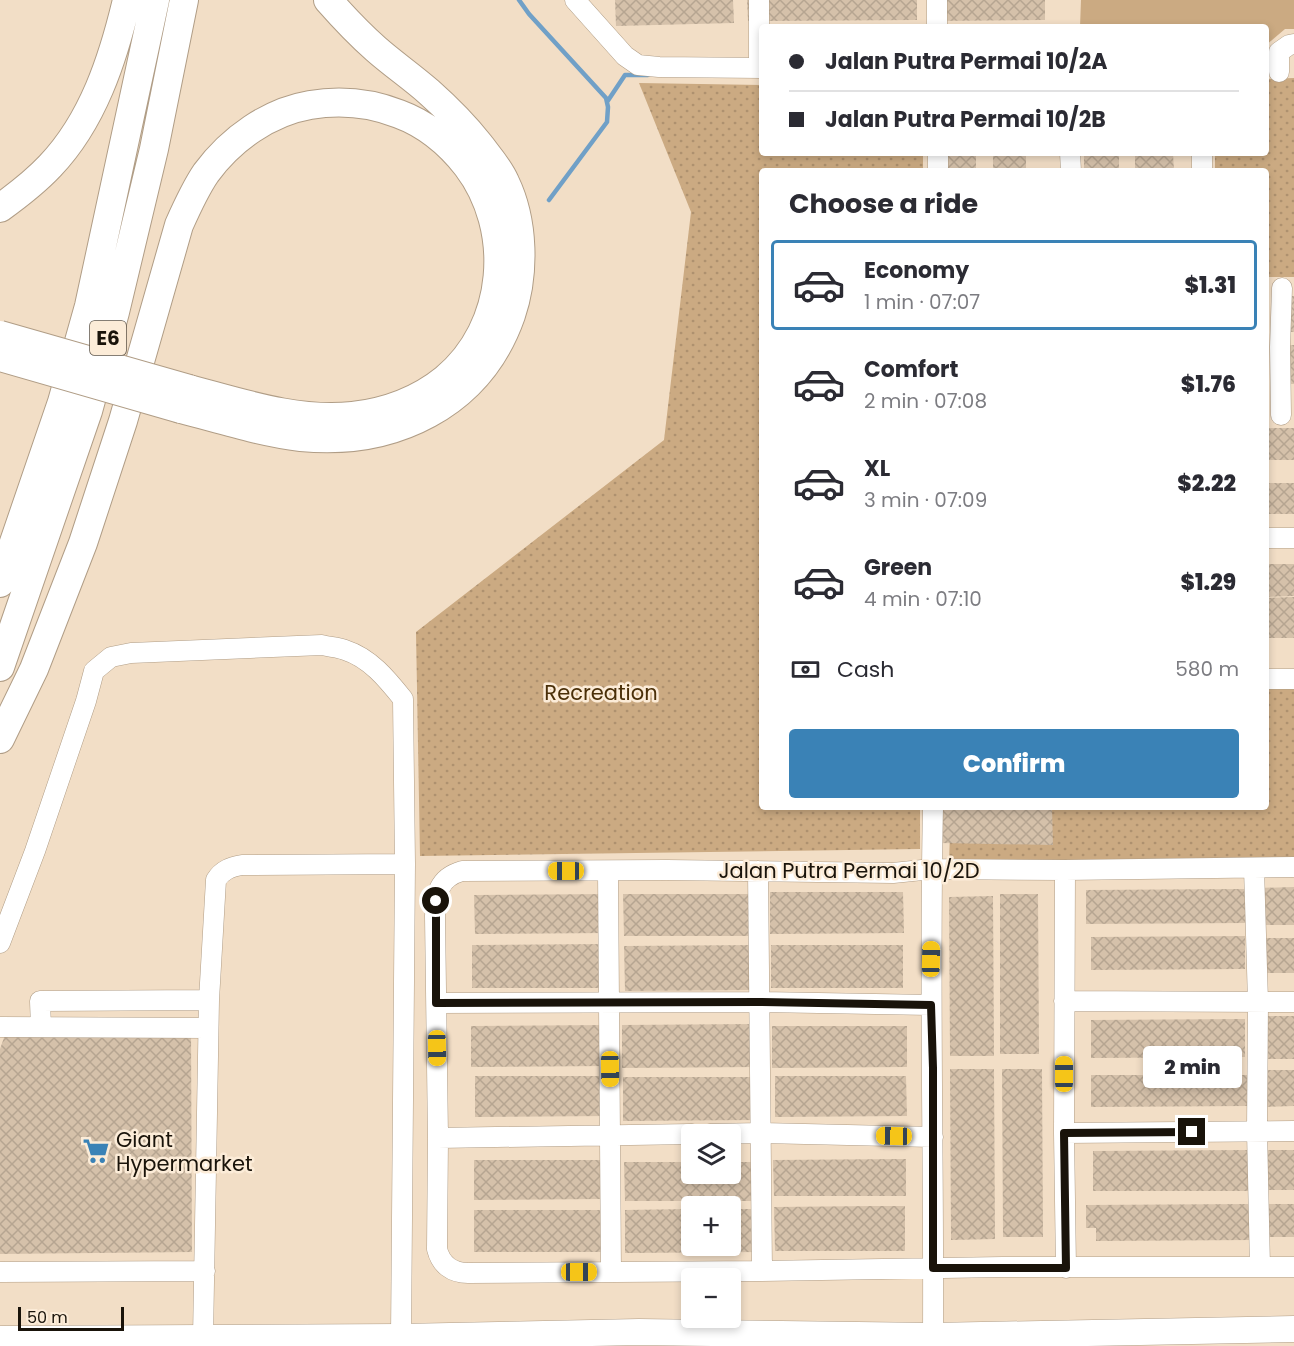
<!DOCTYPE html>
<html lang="en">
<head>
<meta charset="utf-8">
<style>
	body { margin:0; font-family:Poppins,sans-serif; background:#f2f2f3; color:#2b2b33; height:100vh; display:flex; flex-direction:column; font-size:22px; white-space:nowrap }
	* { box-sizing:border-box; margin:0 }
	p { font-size:20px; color:#7c7c81 }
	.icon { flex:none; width:33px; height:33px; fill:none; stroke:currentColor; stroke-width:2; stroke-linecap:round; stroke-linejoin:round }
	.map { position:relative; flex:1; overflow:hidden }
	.sheet { position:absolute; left:759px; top:168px; width:510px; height:642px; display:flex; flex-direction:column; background:#fff; border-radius:6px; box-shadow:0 3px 9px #0003 }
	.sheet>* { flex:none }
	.banner { position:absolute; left:759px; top:24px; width:510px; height:132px; border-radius:6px; box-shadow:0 3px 9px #0003; display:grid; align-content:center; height:132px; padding:0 30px; background:#fff }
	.controls { position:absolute; left:681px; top:1124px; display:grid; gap:12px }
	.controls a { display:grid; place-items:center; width:60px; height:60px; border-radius:6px; background:#fff; box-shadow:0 3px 9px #0003; font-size:30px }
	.scale { position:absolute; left:18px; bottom:15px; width:106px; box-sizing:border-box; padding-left:6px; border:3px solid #19130a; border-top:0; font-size:16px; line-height:21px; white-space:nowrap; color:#19130a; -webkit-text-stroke:4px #fcecd8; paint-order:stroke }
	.end { position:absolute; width:27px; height:27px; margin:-14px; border:8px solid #19130a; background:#fff; box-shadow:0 0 0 3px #fff }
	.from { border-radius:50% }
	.bubble { position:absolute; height:42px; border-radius:6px; background:#fff; box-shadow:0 3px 9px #0003; font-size:20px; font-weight:800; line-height:42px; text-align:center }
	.car { position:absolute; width:18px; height:36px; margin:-18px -9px; border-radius:8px; box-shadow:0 0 4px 2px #0007; background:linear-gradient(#f5c518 24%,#345 0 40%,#f5c518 0 76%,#345 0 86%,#f5c518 0) }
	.banner b { display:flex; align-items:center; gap:21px; height:57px; font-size:22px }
	.banner b+b { border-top:2px solid #e1e1e2 }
	.banner i { width:15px; height:15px; background:#2b2b33 }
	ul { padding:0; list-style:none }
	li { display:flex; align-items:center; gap:18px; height:90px; margin:0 12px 9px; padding:0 18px; border:3px solid transparent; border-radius:6px }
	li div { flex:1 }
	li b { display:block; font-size:22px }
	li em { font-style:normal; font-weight:800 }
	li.current { border-color:#3a82b6 }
	li>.icon { width:54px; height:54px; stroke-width:1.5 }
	h2 { padding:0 30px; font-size:27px; line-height:72px }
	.pay { display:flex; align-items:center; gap:15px; height:66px; padding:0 30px; font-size:22px }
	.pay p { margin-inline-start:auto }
	.action { display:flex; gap:12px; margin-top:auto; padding:12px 30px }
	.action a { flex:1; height:69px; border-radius:6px; background:#3a82b6; color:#fff; font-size:24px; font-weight:800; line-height:69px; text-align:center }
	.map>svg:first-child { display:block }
	.grass { fill:#cbaa82 }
	.park { fill:url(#park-dots) }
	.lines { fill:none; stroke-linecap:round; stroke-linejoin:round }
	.stream { stroke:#70a0c7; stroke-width:4.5 }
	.building { fill:url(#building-cross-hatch) }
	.minor-casing { stroke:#b09d86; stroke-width:21 }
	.major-casing { stroke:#b09d86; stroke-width:27 }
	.highway-casing { stroke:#b09d86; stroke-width:30 }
	.minor { stroke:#fff; stroke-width:20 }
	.major { stroke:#fff; stroke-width:26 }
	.highway { stroke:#fff; stroke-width:28 }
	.highway-bridge-casing { stroke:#b09d86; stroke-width:30; stroke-linecap:butt }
	.highway-bridge { stroke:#fff; stroke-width:28 }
	.route { stroke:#19130a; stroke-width:8 }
	.labels { text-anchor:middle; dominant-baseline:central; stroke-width:5; stroke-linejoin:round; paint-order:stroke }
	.shield { fill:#fcecd8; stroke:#5d5448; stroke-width:1.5 }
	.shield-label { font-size:20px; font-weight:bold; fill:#19130a }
	.park-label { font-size:21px; fill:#4a2f08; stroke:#fcecd8 }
	.street-label { font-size:21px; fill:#19130a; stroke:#fcecd8 }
	.poi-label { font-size:21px; fill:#19130a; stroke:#fcecd8; text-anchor:start }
</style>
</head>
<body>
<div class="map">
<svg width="1294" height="1346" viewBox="0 0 1294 1346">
	<defs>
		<pattern id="park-dots" width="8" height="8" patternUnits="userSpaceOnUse" patternTransform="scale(1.5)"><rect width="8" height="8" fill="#cbaa82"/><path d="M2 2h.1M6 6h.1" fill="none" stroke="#ae916f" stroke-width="1.8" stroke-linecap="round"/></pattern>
		<pattern id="building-cross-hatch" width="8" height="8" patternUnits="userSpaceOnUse" patternTransform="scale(1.5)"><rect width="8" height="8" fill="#d5c1aa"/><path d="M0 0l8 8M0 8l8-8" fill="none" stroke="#b6a591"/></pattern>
	</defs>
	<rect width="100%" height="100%" fill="#f2dec6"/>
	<path class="grass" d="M1081 0H1294V29H1285L1266 45V27H1080Z"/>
	<path class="park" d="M1294 78V277H1266V171H1215V153H1266V79Z
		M639 83 762 85V153H923V171H762V807H920V849L420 856 416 632 664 440 691 212Z
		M1266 688H1294V861H949L951 807H1266Z"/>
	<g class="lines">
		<path class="stream" d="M519 0 529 14 606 98 608 107 607 122 549 200
			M607 102 625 75H648"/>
	</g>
	<path class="building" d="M615 0H733L734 23 616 26Z
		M747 0H917V20L748 21Z
		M928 0H1045V20L928 21Z
		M944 153H976V171H944Z
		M993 153H1026V171H993Z
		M1084 153H1119V171H1084Z
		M1135 153H1173L1174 171H1135Z
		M1266 296H1269V332H1266Z
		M1288 296H1294V332H1288Z
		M1281 345H1294V384H1281Z
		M1266 346H1269V380H1266Z
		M1266 428H1294V460H1266Z
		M1266 483H1294V514H1266Z
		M1266 564H1294V596L1266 597Z
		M1294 597V638H1266V598Z
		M939 807H1052L1053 845 939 843Z
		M1294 887V925H1258V888Z
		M1247 889V923L1086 924V890Z
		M770 892H903L904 933 770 934Z
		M608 894V933L475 934 474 895Z
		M623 894H757V936H624Z
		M1000 894H1038L1039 1054H1000Z
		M993 896 994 1056H950L949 897Z
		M1245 936V969L1091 970V937Z
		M1260 938H1294V973H1260Z
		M609 944V988H472V945Z
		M757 945V990L625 991 624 946Z
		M771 945H903V988H771Z
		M1261 1016H1294V1059H1261Z
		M1245 1019V1057L1091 1058V1020Z
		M758 1024V1067L622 1068V1025Z
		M609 1025V1066L471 1067V1026Z
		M772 1026H907V1067L772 1068Z
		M191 1029 192 1252 0 1254V1049L6 1032Z
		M950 1069H994L995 1239 951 1240Z
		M1002 1069H1042L1043 1237H1003Z
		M1263 1070H1294V1106L1263 1107Z
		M1091 1075H1248V1106L1091 1107Z
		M475 1076H609V1116L475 1117Z
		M775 1076H906L907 1116 775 1117Z
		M623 1077H758V1120L623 1121Z
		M1251 1150 1252 1191H1093V1151Z
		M1263 1150H1294V1190H1263Z
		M906 1159V1196H774L773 1160Z
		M474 1160H608V1199L474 1200Z
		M624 1162H692V1173H730V1162H761V1201H625Z
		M1253 1204V1240L1096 1241V1228H1086V1205Z
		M1265 1204H1294V1237H1266Z
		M872 1206H905V1251H775L774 1207Z
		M692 1209V1245H730V1209H759L760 1252 625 1253V1210Z
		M474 1210H609V1252H474Z"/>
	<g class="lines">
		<g class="minor-casing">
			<path id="minor" d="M575 0 625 56 638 65 659 67 762 68
				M759 0V68
				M937 0V27
				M1279 72V52L1289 45 1294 44
				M938 153V171
				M1070 153 1071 171
				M1202 153V171
				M1281 415 1280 347 1282 288
				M1266 538H1294
				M1266 679H1294
				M1294 867 1065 870 932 869 893 873 667 870 462 871C438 878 436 894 435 916L438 1138 437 1249C441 1265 452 1273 468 1273L762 1271 1003 1267H1294
				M1254 868 1258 1002 1257 1131 1260 1267
				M1065 870 1064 1133 1066 1268
				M608 871 611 1272
				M758 871 762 1271
				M0 943 35 851 86 701 94 671 111 657 131 653 322 645C329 647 338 647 345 650 370 658 387 679 403 699L405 864 401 1337
				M1064 1001 1294 1002
				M437 1003 758 1002 931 1005
				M0 1027 208 1028
				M41 1027 40 1001 209 1000
				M1064 1133 1294 1131
				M710 1134 761 1133 933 1137
				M438 1138 692 1134
				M0 1272 205 1271
				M933 1336C934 1160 929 983 933 807
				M210 1346 203 1338 209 1000 216 880C222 870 231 867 242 865L405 864"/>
		</g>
		<g class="major-casing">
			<path id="major" d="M0 1339 401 1337 639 1332 933 1336 1294 1329"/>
		</g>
		<g class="highway-casing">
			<path id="highway" d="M0 208C18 195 35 182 50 166 93 121 113 59 127 0
				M181 409C220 419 260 432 301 437 393 446 479 406 511 315 525 274 524 221 505 182 499 168 488 156 479 144 464 125 447 108 429 92 412 77 393 64 376 49 359 34 343 17 328 0
				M0 583 62 402 89 306 155 0
				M0 667 88 411 115 312 154 149 184 0
				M0 739 34 669 83 543 123 421 179 225C187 207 195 189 206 173 231 139 269 112 310 105 340 100 371 103 399 114 426 124 449 143 467 166 515 229 508 327 445 379 419 400 386 412 353 416 297 422 242 403 189 389"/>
		</g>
		<use href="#minor" class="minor"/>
		<use href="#major" class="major"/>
		<use href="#highway" class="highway"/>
		<g class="highway-bridge-casing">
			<path id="highway-bridge" d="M0 335 189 389
				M0 357 181 409"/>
		</g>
		<use href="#highway-bridge" class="highway-bridge"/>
	</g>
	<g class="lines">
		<path class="route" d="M436 901V1003L759 1002 931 1005 933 1068V1268H1066L1064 1133 1192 1132"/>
	</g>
	<defs>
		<g id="supermarket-bare" transform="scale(2.07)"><path d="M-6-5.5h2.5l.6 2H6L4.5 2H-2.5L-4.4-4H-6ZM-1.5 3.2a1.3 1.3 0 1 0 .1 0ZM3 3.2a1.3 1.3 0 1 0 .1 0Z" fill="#3a82b6" stroke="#fcecd8" stroke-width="2.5" paint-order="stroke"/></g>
	</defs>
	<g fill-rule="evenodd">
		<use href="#supermarket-bare" x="96" y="1151"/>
	</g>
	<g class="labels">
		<rect class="shield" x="90" y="321" width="36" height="34" rx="4.5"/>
		<g class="shield-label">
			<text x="108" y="338">E6</text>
		</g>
		<g class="park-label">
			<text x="601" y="692">Recreation</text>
		</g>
		<g class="street-label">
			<text x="849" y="870">Jalan Putra Permai 10/2D</text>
		</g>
		<g class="poi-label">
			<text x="116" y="1139">Giant<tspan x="116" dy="24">Hypermarket</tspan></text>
		</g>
	</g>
</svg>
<div class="controls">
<a><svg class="icon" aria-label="layers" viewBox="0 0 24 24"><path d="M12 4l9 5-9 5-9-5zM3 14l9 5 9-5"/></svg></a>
<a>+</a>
<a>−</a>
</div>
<div class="scale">50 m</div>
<i class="end from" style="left:436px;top:901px"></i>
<i class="end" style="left:1192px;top:1132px"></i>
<div class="bubble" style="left:1143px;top:1046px;width:99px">2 min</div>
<i class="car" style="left:566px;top:871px;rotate:270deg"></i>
<i class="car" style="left:931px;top:959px;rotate:1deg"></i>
<i class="car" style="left:437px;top:1048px;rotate:179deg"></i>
<i class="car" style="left:610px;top:1069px;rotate:179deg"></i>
<i class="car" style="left:1064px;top:1074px;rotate:0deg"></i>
<i class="car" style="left:894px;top:1136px;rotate:271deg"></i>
<i class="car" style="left:579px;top:1272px;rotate:90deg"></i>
<div class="banner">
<b><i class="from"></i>Jalan Putra Permai 10/2A</b>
<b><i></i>Jalan Putra Permai 10/2B</b>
</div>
<section class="sheet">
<h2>Choose a ride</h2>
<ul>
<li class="current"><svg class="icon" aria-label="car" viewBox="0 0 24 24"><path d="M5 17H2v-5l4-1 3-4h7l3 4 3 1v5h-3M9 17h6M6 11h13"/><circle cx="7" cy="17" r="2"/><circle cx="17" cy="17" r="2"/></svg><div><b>Economy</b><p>1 min · 07:07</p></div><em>$1.31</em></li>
<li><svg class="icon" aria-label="car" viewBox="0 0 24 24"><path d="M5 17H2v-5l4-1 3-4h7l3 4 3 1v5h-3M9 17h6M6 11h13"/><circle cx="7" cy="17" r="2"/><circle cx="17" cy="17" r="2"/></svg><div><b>Comfort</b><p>2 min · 07:08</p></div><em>$1.76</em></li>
<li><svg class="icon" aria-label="car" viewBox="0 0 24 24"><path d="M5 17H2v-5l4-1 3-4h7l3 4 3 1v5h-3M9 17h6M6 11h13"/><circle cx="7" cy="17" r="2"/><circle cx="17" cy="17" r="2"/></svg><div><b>XL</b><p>3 min · 07:09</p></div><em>$2.22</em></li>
<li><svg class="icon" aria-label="car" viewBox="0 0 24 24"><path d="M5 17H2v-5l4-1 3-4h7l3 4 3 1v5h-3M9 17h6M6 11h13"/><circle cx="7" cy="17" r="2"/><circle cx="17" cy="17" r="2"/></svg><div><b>Green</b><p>4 min · 07:10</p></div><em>$1.29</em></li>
</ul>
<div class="pay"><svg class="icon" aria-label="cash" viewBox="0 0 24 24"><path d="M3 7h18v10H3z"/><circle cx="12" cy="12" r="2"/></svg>Cash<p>580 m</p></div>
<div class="action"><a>Confirm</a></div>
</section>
</div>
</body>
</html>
